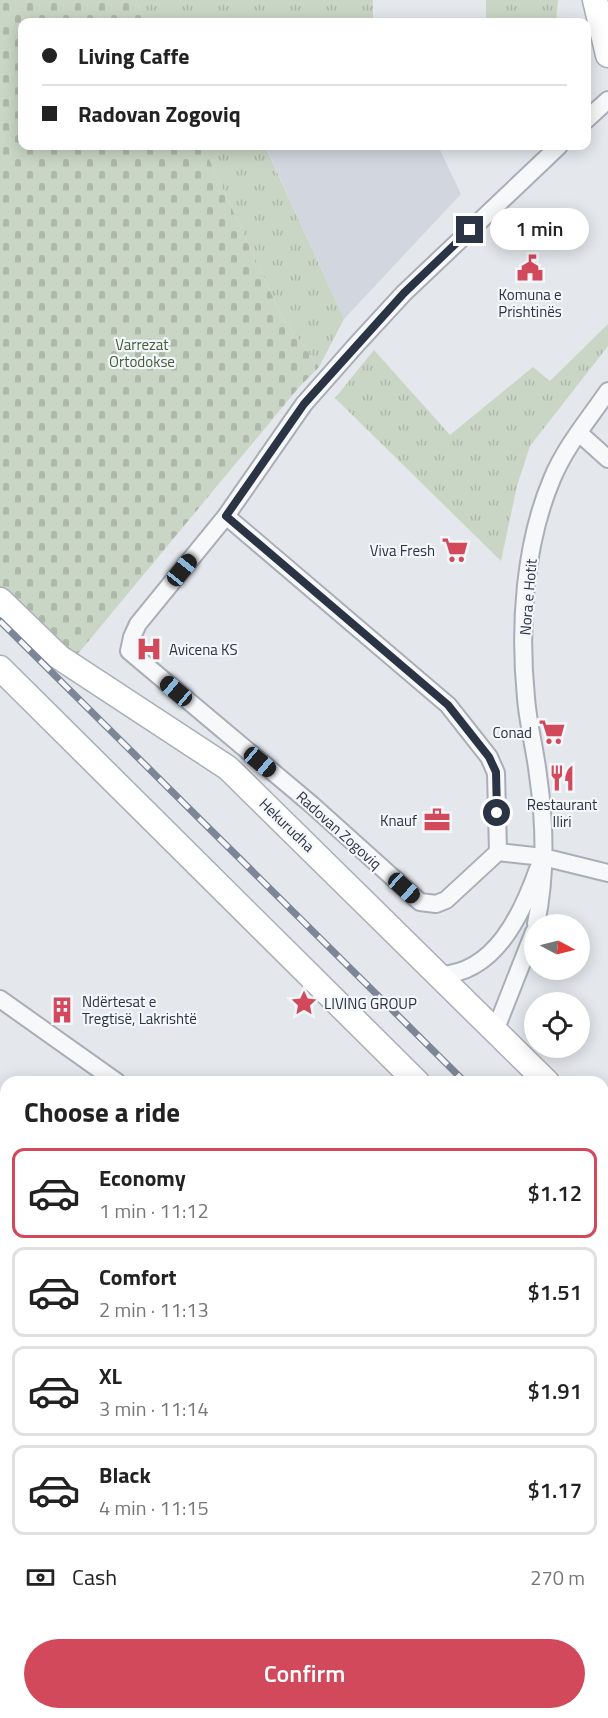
<!DOCTYPE html>
<html lang="en">
<head>
<meta charset="utf-8">
<style>
	body { margin:0; font-family:"Titillium Web",sans-serif; background:#f2f2f2; color:#222; height:100vh; display:flex; flex-direction:column; font-size:22px; white-space:nowrap }
	* { box-sizing:border-box; margin:0 }
	p { font-size:20px; color:#767676 }
	.icon { flex:none; width:33px; height:33px; fill:none; stroke:currentColor; stroke-width:2; stroke-linecap:round; stroke-linejoin:round }
	.map { position:relative; flex:1; overflow:hidden }
	.details { position:absolute; left:0px; top:1076px; width:609px; height:644px; display:flex; flex-direction:column; background:#fff; border-radius:18px 18px 0 0; box-shadow:0 3px 15px #0003 }
	.details>* { flex:none }
	.hud { position:absolute; left:18px; top:18px; width:573px; height:132px; border-radius:12px; box-shadow:0 3px 15px #0003; display:grid; align-content:center; height:132px; padding:0 24px; background:#fff }
	.needle { width:39px; rotate:97deg }
	.controls { position:absolute; left:524px; top:914px; display:grid; gap:12px }
	.controls a { display:grid; place-items:center; width:66px; height:66px; border-radius:50%; background:#fff; box-shadow:0 3px 15px #0003; font-size:30px }
	.end { position:absolute; width:27px; height:27px; margin:-14px; border:8px solid #2b3445; background:#fff; box-shadow:0 0 0 3px #fff }
	.from { border-radius:50% }
	.bubble { position:absolute; height:42px; border-radius:21px; background:#fff; box-shadow:0 3px 15px #0003; font-size:20px; font-weight:600; line-height:42px; text-align:center }
	.car { position:absolute; width:18px; height:36px; margin:-18px -9px; border-radius:8px; box-shadow:0 0 4px 2px #0007; background:linear-gradient(#222 24%,#8ab4d8 0 40%,#222 0 76%,#8ab4d8 0 86%,#222 0) }
	.hud b { display:flex; align-items:center; gap:21px; height:57px; font-size:22px }
	.hud b+b { border-top:2px solid #e0e0e0 }
	.hud i { width:15px; height:15px; background:#222 }
	ul { padding:0; list-style:none }
	li { display:flex; align-items:center; gap:18px; height:90px; margin:0 12px 9px; padding:0 12px; border:3px solid #e0e0e0; border-radius:12px }
	li div { flex:1 }
	li b { display:block; font-size:22px }
	li em { font-style:normal; font-weight:600 }
	li.current { border-color:#d1495b }
	li>.icon { width:54px; height:54px; stroke-width:1.5 }
	h2 { padding:0 24px; font-size:27px; line-height:72px }
	.pay { display:flex; align-items:center; gap:15px; height:66px; padding:0 24px; font-size:22px }
	.pay p { margin-inline-start:auto }
	.action { display:flex; gap:12px; margin-top:auto; padding:12px 24px }
	.action a { flex:1; height:69px; border-radius:36px; background:#d1495b; color:#fff; font-size:24px; font-weight:600; line-height:69px; text-align:center }
	.map>svg:first-child { display:block }
	.built { fill:#d2d6de }
	.grass { fill:url(#grass-tufts) }
	.cemetery { fill:url(#cemetery-stones) }
	.lines { fill:none; stroke-linecap:round; stroke-linejoin:round }
	.minor-casing { stroke:#a9aeb7; stroke-width:20 }
	.secondary-casing { stroke:#a9aeb7; stroke-width:27 }
	.minor { stroke:#f7f8fa; stroke-width:16 }
	.secondary { stroke:#fff; stroke-width:24 }
	.rail-casing { stroke:#7d8696; stroke-width:7 }
	.rail { stroke:#f4f6f9; stroke-width:4.5; stroke-dasharray:14; stroke-linecap:butt }
	.route { stroke:#2b3445; stroke-width:8 }
	.labels { text-anchor:middle; dominant-baseline:central; stroke-width:4.5; stroke-linejoin:round; paint-order:stroke }
	.poi-label { font-size:15px; fill:#2b3445; stroke:#f4f6f9; text-anchor:end }
	.park-label { font-size:15px; fill:#3f6138; stroke:#f4f6f9 }
	.street-label { font-size:15px; fill:#2b3445; stroke:#f4f6f9 }
</style>
</head>
<body>
<div class="map">
<svg width="608" height="1718" viewBox="0 0 608 1718">
	<defs>
		<pattern id="grass-tufts" width="24" height="20" patternUnits="userSpaceOnUse" patternTransform="scale(1.5)"><rect width="24" height="20" fill="#c9d6c5"/><path d="M3 7l-1-3M5 7V3M7 7l1-3M15 17l-1-3M17 17v-4M19 17l1-3" fill="none" stroke="#adb8ab"/></pattern>
		<pattern id="cemetery-stones" width="16" height="16" patternUnits="userSpaceOnUse" patternTransform="scale(1.5)"><rect width="16" height="16" fill="#c9d6c5"/><path d="M2 7V4a2 2 0 0 1 4 0v3zM10 15v-3a2 2 0 0 1 4 0v3z" fill="#adb8ab"/></pattern>
	</defs>
	<rect width="100%" height="100%" fill="#e4e7ec"/>
	<path class="built" d="M271 146H438L461 194 344 319 266 147Z
		M0 1334 6 1340V1568L0 1560Z"/>
	<path class="grass" d="M136 0H373V22H146Z
		M486 0H558L556 22H486Z
		M203 146H271L266 148 344 319 319 367 282 317Z
		M608 324V346L530 446 517 486 501 561 335 398 374 350 450 435 533 367 550 381Z
		M6 1261V1312L0 1309V1266Z"/>
	<path class="cemetery" d="M0 0H136L146 22H22V146H203L282 317 319 367 300 386 67 667 0 600Z"/>
	<g class="lines">
		<g class="minor-casing">
			<path id="minor" d="M586 120 608 100
				M579 433 608 459
				M226 516 448 705 489 757 496 773 498 852 446 900 436 904 420 902 311 804 129 651 132 637 138 624 226 516 304 404 357 344 404 293 559 146
				M498 852 543 857 608 873
				M536 924C546 876 545 823 538 775 535 749 528 724 526 698 519 627 524 545 552 479 565 447 589 419 608 391
				M440 975C495 973 522 914 538 869
				M0 999 117 1082
				M495 1031 534 932"/>
		</g>
		<g class="secondary-casing">
			<path id="secondary" d="M595 0 608 55
				M0 600 59 657 228 768 547 1082
				M0 668 417 1082
				M603 1137 608 1142
				M603 1412 608 1418
				M603 1440 608 1445
				M603 1475 608 1479
				M0 1690 6 1686
				M489 1713 492 1718"/>
		</g>
		<use href="#minor" class="minor"/>
		<use href="#secondary" class="secondary"/>
		<g class="rail-casing">
			<path id="rail" d="M0 621 465 1082
				M603 1230 608 1235"/>
		</g>
		<use href="#rail" class="rail"/>
	</g>
	<g class="lines">
		<path class="route" d="M470 230 404 293 304 404 226 516 448 705 489 757 496 772 497 813"/>
	</g>
	<defs>
		<g id="civic-bare" transform="scale(2.07)"><path d="M-.6-6.5H3V-4.5H.6V-3L4-1V1h2V6H-6V1h2V-1L-.6-3ZM-1.2 2.5V6h2.4V2.5Z" fill="#d1495b" stroke="#f4f6f9" stroke-width="2.5" paint-order="stroke"/></g>
		<g id="supermarket-bare" transform="scale(2.07)"><path d="M-6-5.5h2.5l.6 2H6L4.5 2H-2.5L-4.4-4H-6ZM-1.5 3.2a1.3 1.3 0 1 0 .1 0ZM3 3.2a1.3 1.3 0 1 0 .1 0Z" fill="#d1495b" stroke="#f4f6f9" stroke-width="2.5" paint-order="stroke"/></g>
		<g id="hospital-bare" transform="scale(2.07)"><path d="M-5-5h3v3.5h4V-5h3V5h-3V1.5h-4V5h-3Z" fill="#d1495b" stroke="#f4f6f9" stroke-width="2.5" paint-order="stroke"/></g>
		<g id="restaurant-bare" transform="scale(2.07)"><path d="M-5-6h1v4h1v-4h1v4h1v-4h1v5L-1.5 .5V6h-2V.5L-5-1ZM5-6V6H3V1.5H1.5Q1.5-4 5-6Z" fill="#d1495b" stroke="#f4f6f9" stroke-width="2.5" paint-order="stroke"/></g>
		<g id="office-bare" transform="scale(2.07)"><path d="M-6-3h4V-5.5h4V-3h4V5H-6ZM-1-4.5V-3h2v-1.5ZM-6 0V1H6V0Z" fill="#d1495b" stroke="#f4f6f9" stroke-width="2.5" paint-order="stroke"/></g>
		<g id="sight-bare" transform="scale(2.07)"><path d="M0-6L1.8-2.2L6-1.7L2.9 1.2L3.7 5.4L0 3.3L-3.7 5.4L-2.9 1.2L-6-1.7L-1.8-2.2Z" fill="#d1495b" stroke="#f4f6f9" stroke-width="2.5" paint-order="stroke"/></g>
		<g id="building-bare" transform="scale(2.07)"><path d="M-4-6H4V6H1V3H-1V6H-4ZM-2.5-4.3h1.7v1.8h-1.7ZM.8-4.3h1.7v1.8H.8ZM-2.5-1h1.7V.8h-1.7ZM.8-1h1.7V.8H.8Z" fill="#d1495b" stroke="#f4f6f9" stroke-width="2.5" paint-order="stroke"/></g>
	</defs>
	<g fill-rule="evenodd">
		<use href="#civic-bare" x="530" y="268"/>
		<use href="#supermarket-bare" x="455" y="550"/>
		<use href="#hospital-bare" x="149" y="649"/>
		<use href="#supermarket-bare" x="552" y="732"/>
		<use href="#restaurant-bare" x="562" y="778"/>
		<use href="#office-bare" x="437" y="820"/>
		<use href="#sight-bare" x="304" y="1003"/>
		<use href="#building-bare" x="62" y="1010"/>
	</g>
	<g class="labels">
		<g class="poi-label">
			<text x="530" y="294" text-anchor="middle">Komuna e<tspan x="530" dy="17">Prishtinës</tspan></text>
			<text x="435" y="550">Viva Fresh</text>
			<text x="169" y="649" text-anchor="start">Avicena KS</text>
			<text x="532" y="732">Conad</text>
			<text x="562" y="804" text-anchor="middle">Restaurant<tspan x="562" dy="17">Iliri</tspan></text>
			<text x="417" y="820">Knauf</text>
			<text x="82" y="1001" text-anchor="start">Ndërtesat e<tspan x="82" dy="17">Tregtisë, Lakrishtë</tspan></text>
			<text x="324" y="1003" text-anchor="start">LIVING GROUP</text>
		</g>
		<g class="park-label">
			<text x="142" y="344">Varrezat<tspan x="142" dy="17">Ortodokse</tspan></text>
		</g>
		<g class="street-label">
			<text transform="translate(528 597) rotate(-85)">Nora e Hotit</text>
			<text transform="translate(287 825) rotate(44)">Hekurudha</text>
			<text transform="translate(339 830) rotate(42)">Radovan Zogoviq</text>
		</g>
	</g>
</svg>
<div class="controls">
<a><svg class="needle" viewBox="-14 -14 28 28"><path d="M0-13l5 13h-10z" fill="#e53935"/><path d="M0 13l5-13h-10z" fill="#767676"/></svg></a>
<a><svg class="icon" aria-label="locate" viewBox="0 0 24 24"><circle cx="12" cy="12" r="6"/><path d="M12 2v4M12 18v4M2 12h4M18 12h4"/></svg></a>
</div>
<i class="end from" style="left:497px;top:813px"></i>
<i class="end" style="left:470px;top:230px"></i>
<div class="bubble" style="left:490px;top:208px;width:99px">1 min</div>
<i class="car" style="left:182px;top:570px;rotate:39deg"></i>
<i class="car" style="left:176px;top:691px;rotate:310deg"></i>
<i class="car" style="left:260px;top:762px;rotate:130deg"></i>
<i class="car" style="left:404px;top:888px;rotate:132deg"></i>
<div class="hud">
<b><i class="from"></i>Living Caffe</b>
<b><i></i>Radovan Zogoviq</b>
</div>
<section class="details">
<h2>Choose a ride</h2>
<ul>
<li class="current"><svg class="icon" aria-label="car" viewBox="0 0 24 24"><path d="M5 17H2v-5l4-1 3-4h7l3 4 3 1v5h-3M9 17h6M6 11h13"/><circle cx="7" cy="17" r="2"/><circle cx="17" cy="17" r="2"/></svg><div><b>Economy</b><p>1 min · 11:12</p></div><em>$1.12</em></li>
<li><svg class="icon" aria-label="car" viewBox="0 0 24 24"><path d="M5 17H2v-5l4-1 3-4h7l3 4 3 1v5h-3M9 17h6M6 11h13"/><circle cx="7" cy="17" r="2"/><circle cx="17" cy="17" r="2"/></svg><div><b>Comfort</b><p>2 min · 11:13</p></div><em>$1.51</em></li>
<li><svg class="icon" aria-label="car" viewBox="0 0 24 24"><path d="M5 17H2v-5l4-1 3-4h7l3 4 3 1v5h-3M9 17h6M6 11h13"/><circle cx="7" cy="17" r="2"/><circle cx="17" cy="17" r="2"/></svg><div><b>XL</b><p>3 min · 11:14</p></div><em>$1.91</em></li>
<li><svg class="icon" aria-label="car" viewBox="0 0 24 24"><path d="M5 17H2v-5l4-1 3-4h7l3 4 3 1v5h-3M9 17h6M6 11h13"/><circle cx="7" cy="17" r="2"/><circle cx="17" cy="17" r="2"/></svg><div><b>Black</b><p>4 min · 11:15</p></div><em>$1.17</em></li>
</ul>
<div class="pay"><svg class="icon" aria-label="cash" viewBox="0 0 24 24"><path d="M3 7h18v10H3z"/><circle cx="12" cy="12" r="2"/></svg>Cash<p>270 m</p></div>
<div class="action"><a>Confirm</a></div>
</section>
</div>
</body>
</html>
